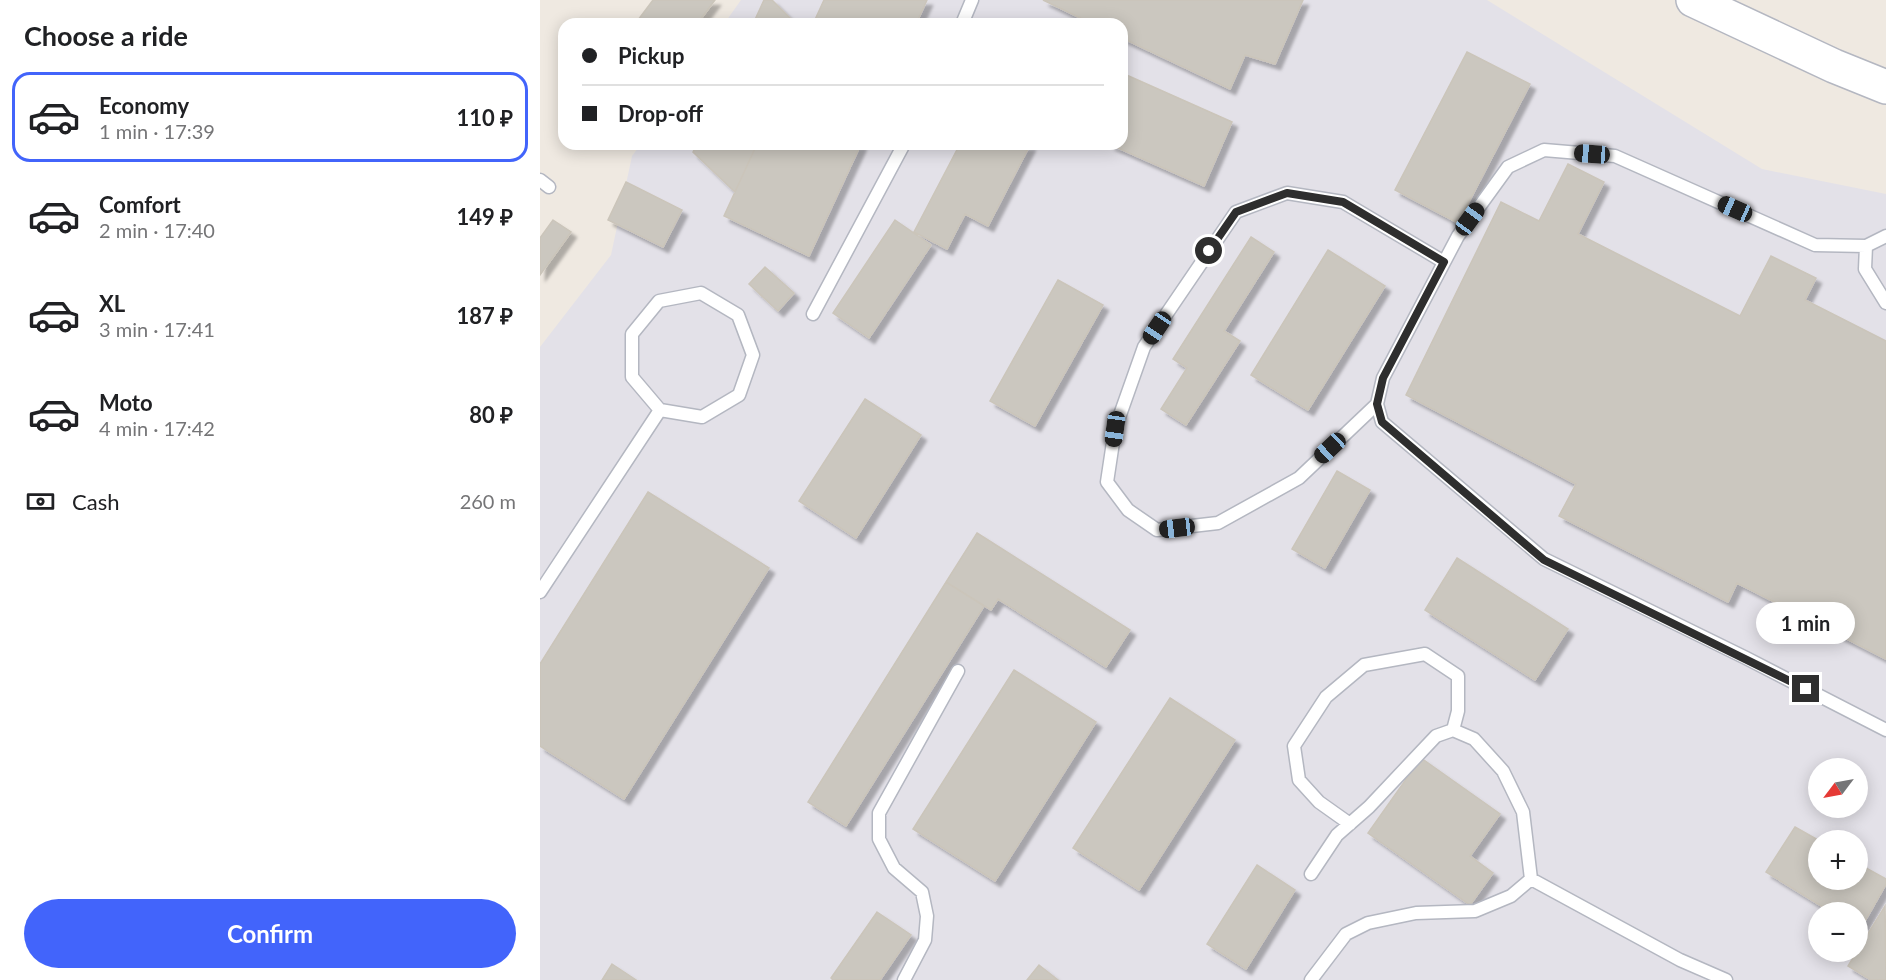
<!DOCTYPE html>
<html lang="en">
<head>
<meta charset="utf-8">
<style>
	body { margin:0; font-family:Lato,sans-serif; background:#f2f2f2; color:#202124; height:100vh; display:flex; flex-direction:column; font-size:22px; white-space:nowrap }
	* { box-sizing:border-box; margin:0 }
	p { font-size:20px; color:#757577 }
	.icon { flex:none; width:33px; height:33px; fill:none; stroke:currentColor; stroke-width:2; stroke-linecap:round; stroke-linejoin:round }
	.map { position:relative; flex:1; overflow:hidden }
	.drawer { display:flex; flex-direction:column; background:#fff; width:540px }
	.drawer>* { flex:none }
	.top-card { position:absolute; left:18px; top:18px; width:570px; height:132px; border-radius:18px; box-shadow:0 3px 15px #0003; display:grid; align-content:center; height:132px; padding:0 24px; background:#fff }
	.needle { width:39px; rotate:238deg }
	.fabs { position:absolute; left:1268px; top:758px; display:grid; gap:12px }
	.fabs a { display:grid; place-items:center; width:60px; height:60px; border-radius:50%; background:#fff; box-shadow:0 3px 15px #0003; font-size:30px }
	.end { position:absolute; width:27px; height:27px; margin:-14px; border:8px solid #2e2e2e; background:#fff; box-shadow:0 0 0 3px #fff }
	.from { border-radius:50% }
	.bubble { position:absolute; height:42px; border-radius:21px; background:#fff; box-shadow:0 3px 15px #0003; font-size:20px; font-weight:700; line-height:42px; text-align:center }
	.car { position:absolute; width:18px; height:36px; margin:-18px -9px; border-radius:8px; box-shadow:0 0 4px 2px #0007; background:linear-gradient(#222 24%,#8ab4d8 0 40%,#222 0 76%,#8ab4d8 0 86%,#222 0) }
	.top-card b { display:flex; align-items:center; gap:21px; height:57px; font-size:22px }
	.top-card b+b { border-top:2px solid #e0e0e0 }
	.top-card i { width:15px; height:15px; background:#202124 }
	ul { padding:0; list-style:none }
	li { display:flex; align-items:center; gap:18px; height:90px; margin:0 12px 9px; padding:0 12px; border:3px solid transparent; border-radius:18px }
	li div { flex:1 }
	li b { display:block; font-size:22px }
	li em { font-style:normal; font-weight:700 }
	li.selected { border-color:#4264fb }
	li>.icon { width:54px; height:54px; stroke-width:1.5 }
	h2 { padding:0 24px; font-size:27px; line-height:72px }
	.pay { display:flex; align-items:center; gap:15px; height:66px; padding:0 24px; font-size:22px }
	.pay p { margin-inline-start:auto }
	.button { display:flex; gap:12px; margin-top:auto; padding:12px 24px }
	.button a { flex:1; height:69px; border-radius:36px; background:#4264fb; color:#fff; font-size:24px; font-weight:700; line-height:69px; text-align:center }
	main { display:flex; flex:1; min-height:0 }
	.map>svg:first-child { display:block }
	.industrial { fill:#e3e1e8; fill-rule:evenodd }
	.building { fill:#cbc7bf; stroke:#cbc5ba; stroke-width:1.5; filter:url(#shadow) }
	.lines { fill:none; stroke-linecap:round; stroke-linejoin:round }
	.lane-casing { stroke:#b4b7c1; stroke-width:15 }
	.secondary-casing { stroke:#b4b7c1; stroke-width:36 }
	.lane { stroke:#fff; stroke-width:12 }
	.secondary { stroke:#fff; stroke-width:33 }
	.route { stroke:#2e2e2e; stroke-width:8 }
</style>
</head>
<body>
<main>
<section class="drawer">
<h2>Choose a ride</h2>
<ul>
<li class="selected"><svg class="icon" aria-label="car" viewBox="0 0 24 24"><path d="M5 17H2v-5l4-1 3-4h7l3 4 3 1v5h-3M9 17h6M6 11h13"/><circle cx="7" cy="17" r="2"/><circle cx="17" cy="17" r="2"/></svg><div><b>Economy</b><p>1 min · 17:39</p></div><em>110 ₽</em></li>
<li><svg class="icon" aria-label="car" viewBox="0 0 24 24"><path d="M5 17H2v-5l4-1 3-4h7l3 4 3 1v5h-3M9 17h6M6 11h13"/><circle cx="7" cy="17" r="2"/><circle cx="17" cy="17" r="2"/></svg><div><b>Comfort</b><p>2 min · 17:40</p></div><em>149 ₽</em></li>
<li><svg class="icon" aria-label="car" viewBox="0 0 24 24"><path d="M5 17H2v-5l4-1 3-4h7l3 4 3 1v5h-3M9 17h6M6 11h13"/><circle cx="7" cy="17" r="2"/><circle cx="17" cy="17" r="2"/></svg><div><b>XL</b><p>3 min · 17:41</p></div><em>187 ₽</em></li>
<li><svg class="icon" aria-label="car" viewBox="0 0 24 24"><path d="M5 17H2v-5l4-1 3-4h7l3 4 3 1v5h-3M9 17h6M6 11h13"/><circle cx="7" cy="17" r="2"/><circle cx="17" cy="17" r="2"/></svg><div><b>Moto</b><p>4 min · 17:42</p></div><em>80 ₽</em></li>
</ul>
<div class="pay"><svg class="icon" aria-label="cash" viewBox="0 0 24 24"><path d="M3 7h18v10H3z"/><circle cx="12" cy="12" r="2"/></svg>Cash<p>260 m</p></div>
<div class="button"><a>Confirm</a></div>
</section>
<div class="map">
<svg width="1346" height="980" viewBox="0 0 1346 980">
	<defs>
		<filter id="shadow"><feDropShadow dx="5.5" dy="5.5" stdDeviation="1.5" flood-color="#0004"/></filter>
	</defs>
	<rect width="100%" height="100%" fill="#efe9e1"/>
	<path class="industrial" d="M201 0H947L1222 169 1346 194V980H0V347L71 255 92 156 101 144H582V24H184ZM1278 768H1317V807H1278ZM1278 840H1317V879H1278ZM1278 912H1317V951H1278Z"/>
	<path class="building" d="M113 0H175L157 24H95Z
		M224 0H232L256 24H213Z
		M284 0H387L376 24H273Z
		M503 0H763L735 64 705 55 690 89 582 38V24H553Z
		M927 52 990 84 918 223 855 190Z
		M582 73 692 122 664 186 569 144H582Z
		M157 144H217L195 192 153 152Z
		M217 144H321L269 256 184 216Z
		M420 144 490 145 448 226 425 214 407 249 374 232Z
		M1028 164 1064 182 1038 234 1200 316 1231 256 1276 278 1265 300 1346 341V659L1197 583 1188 602 1019 516 1036 484 866 395 961 202 999 221Z
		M86 182 142 210 123 247 68 220Z
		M13 220 31 232 0 275V238Z
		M355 220 391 245 329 338 293 313Z
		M711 237 734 252 684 331 700 341 646 425 621 409 647 368 633 359Z
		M788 250 845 286 768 410 711 375Z
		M225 267 254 293 238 311 209 284Z
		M518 280 563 305 495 426 450 401Z
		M325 399 381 435 316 538 259 501Z
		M797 471 830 490 785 568 752 549Z
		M108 492 229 568 84 799 0 746V664Z
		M437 533 590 630 566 667 458 599 451 610 406 582Z
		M917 558 1028 629 995 680 885 610Z
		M406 582 444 606 306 826 268 802Z
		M474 670 556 722 455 881 373 829Z
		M630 698 695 740 599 890 533 848Z
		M881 758 960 814 930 856 953 873 930 905 828 833Z
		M1255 827 1278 840V879H1317V863L1346 879V884L1320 930 1317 928V912H1291L1226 872Z
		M717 865 755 890 706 969 667 944Z
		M1345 906 1346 980H1331L1308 966Z
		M337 912 371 935 340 980H293L291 978Z
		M72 964 96 980H62Z
		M499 965 518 980H487Z"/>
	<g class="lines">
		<g class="lane-casing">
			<path id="lane" d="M422 24 432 0
				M0 180 9 187
				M1346 236 1326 246 1325 269 1346 303
				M1326 246 1275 245 1075 156 1004 150 968 167 918 236 843 378 837 404 842 422 1004 559 1206 658 1346 730
				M161 293 198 315 213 355 199 395 162 417 120 410 92 377V334L119 301Z
				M273 314 364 144
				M837 404 759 478 678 523 617 530 588 510 567 482 575 429 604 347 696 212 747 193 803 202 904 262
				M0 592 120 410
				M810 824 779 802 759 780 754 746 786 697 824 665 885 654 918 676V711L913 730
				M771 874 797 835 829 807 896 736 913 730 934 739 963 771 983 812 991 879 1140 960 1186 980
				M364 980 385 940 387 916 382 892 354 868 339 839V813L418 671
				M771 980 806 934 828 923 876 913 935 911 971 896 991 879"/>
		</g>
		<g class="secondary-casing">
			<path id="secondary" d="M1153 0 1294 66 1346 87"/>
		</g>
		<use href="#lane" class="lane"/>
		<use href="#secondary" class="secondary"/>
	</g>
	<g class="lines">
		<path class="route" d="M669 251 696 212 747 193 803 202 904 262 843 378 837 404 842 422 1004 560 1266 689"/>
	</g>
</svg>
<div class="fabs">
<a><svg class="needle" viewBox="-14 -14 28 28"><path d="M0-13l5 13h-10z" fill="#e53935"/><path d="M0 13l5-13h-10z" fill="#757577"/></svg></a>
<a>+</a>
<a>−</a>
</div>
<i class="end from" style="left:669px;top:251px"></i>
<i class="end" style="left:1266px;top:689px"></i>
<div class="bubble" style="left:1216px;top:602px;width:99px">1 min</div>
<i class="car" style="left:1052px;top:154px;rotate:274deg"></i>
<i class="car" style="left:1195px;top:209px;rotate:294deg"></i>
<i class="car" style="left:930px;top:219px;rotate:36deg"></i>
<i class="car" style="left:617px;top:328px;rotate:214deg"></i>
<i class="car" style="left:575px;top:429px;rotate:188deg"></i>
<i class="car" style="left:790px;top:448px;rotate:227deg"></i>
<i class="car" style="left:637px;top:528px;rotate:263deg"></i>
<div class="top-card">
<b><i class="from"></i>Pickup</b>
<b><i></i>Drop-off</b>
</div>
</div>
</main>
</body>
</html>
